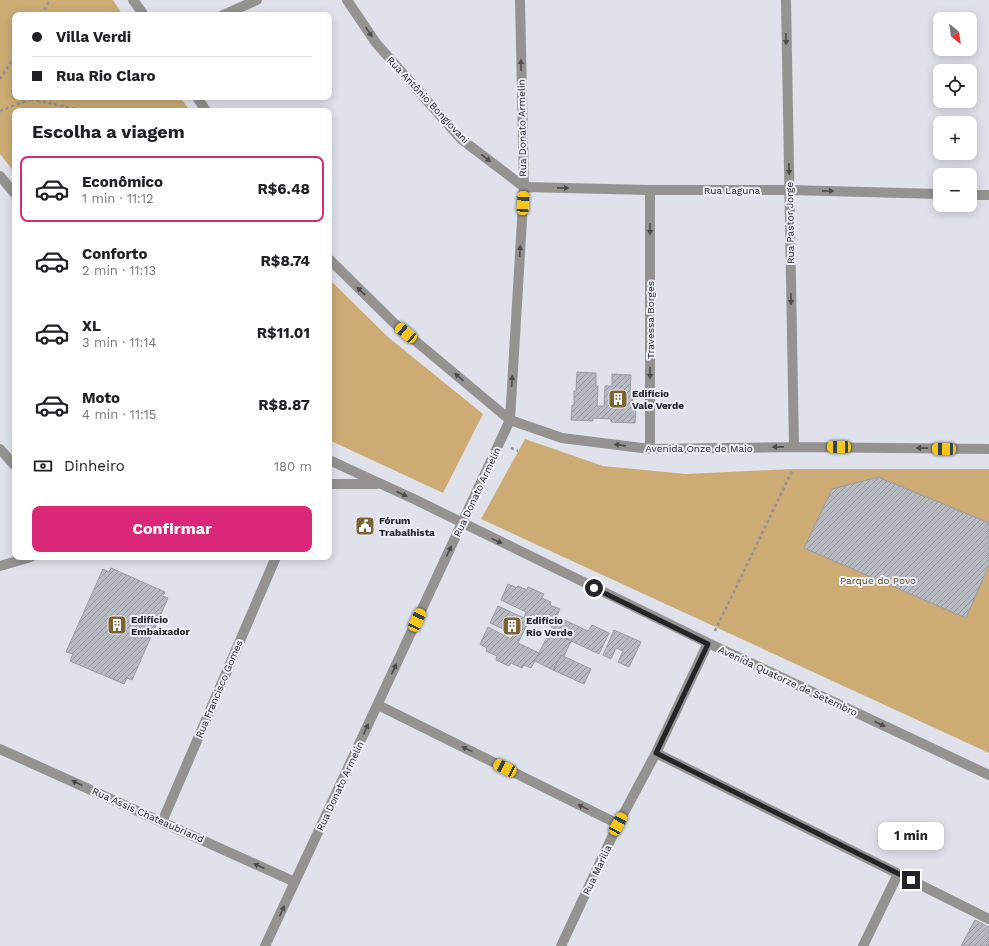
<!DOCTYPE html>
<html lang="pt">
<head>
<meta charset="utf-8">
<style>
	body { margin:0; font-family:"Work Sans",sans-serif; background:#f2f2f2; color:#202124; height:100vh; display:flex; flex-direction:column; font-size:15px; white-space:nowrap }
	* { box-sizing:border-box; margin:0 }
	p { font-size:13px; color:#757577 }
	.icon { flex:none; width:22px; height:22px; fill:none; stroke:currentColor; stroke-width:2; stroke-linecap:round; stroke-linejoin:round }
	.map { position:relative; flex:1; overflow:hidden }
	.side { position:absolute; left:12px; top:108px; width:320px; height:452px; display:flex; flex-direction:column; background:#fff; border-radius:8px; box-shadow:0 2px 10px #0003 }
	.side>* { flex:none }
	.banner { position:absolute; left:12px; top:12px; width:320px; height:88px; border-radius:8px; box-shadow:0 2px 10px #0003; display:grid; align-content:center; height:88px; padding:0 20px; background:#fff }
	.needle { width:26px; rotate:151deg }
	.fabs { position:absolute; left:933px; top:12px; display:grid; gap:8px }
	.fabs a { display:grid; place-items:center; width:44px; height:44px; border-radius:8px; background:#fff; box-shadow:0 2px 10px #0003; font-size:20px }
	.end { position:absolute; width:18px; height:18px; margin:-9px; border:5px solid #242528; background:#fff; box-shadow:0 0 0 2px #fff }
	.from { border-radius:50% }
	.bubble { position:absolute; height:28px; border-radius:8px; background:#fff; box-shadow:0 2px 10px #0003; font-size:13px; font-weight:700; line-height:28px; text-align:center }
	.car { position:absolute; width:12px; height:24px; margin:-12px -6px; border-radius:5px; box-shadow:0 0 3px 1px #0007; background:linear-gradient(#f5c518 24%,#345 0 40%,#f5c518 0 76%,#345 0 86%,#f5c518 0) }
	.banner b { display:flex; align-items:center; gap:14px; height:38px; font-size:15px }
	.banner b+b { border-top:1px solid #e0e0e0 }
	.banner i { width:10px; height:10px; background:#202124 }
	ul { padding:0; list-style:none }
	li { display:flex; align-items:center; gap:12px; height:66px; margin:0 8px 6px; padding:0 12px; border:2px solid transparent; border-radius:8px }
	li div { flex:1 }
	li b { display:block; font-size:15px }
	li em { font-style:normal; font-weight:700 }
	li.current { border-color:#db2777 }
	li>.icon { width:36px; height:36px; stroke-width:1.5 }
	h2 { padding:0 20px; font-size:18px; line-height:48px }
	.pay { display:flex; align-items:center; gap:10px; height:44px; padding:0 20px; font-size:15px }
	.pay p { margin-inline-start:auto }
	.action { display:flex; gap:8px; margin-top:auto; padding:8px 20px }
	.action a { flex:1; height:46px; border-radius:8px; background:#db2777; color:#fff; font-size:16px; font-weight:700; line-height:46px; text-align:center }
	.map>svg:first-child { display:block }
	.green { fill:#ccab74 }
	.building { fill:url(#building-hatch); stroke:#9b9da5 }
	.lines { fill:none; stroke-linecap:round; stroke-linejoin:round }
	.path { stroke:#919299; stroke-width:2.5; stroke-dasharray:3 3; stroke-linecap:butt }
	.minor { stroke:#959390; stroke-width:10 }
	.oneway { fill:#4c4c4c }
	.route { stroke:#242528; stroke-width:5 }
	.labels { text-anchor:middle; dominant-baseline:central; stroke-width:4; stroke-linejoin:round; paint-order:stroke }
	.street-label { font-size:10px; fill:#242528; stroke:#edeff8 }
	.poi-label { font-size:10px; font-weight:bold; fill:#242528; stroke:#edeff8; text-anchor:start }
	.park-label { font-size:10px; fill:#654e28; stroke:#edeff8 }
</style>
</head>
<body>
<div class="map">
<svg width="989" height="946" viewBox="0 0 989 946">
	<defs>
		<pattern id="building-hatch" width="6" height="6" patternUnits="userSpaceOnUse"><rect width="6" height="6" fill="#b8bac2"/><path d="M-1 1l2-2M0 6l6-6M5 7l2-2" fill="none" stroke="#95979e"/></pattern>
	</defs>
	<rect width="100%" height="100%" fill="#e0e2eb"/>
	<path class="green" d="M0 0H113L123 15H15V97H180L190 111H15V173L0 154Z
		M329 279 388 337 483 414 443 493 329 440Z
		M525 439 603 466 686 474 793 469H989V753L481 519Z"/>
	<path class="building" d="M577 372 596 373V386H598L597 406H604L605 386H612V374L631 375 630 394H633L632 408H636L635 423 611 422V419L593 418V421L571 420 572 405H574V391H576Z
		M878 477 989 523V565L966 618 804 548 832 489Z
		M111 568 165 592 163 596 168 598 132 680 127 678 124 684 70 661 73 654 66 652 103 569 109 572Z
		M508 584 517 588 518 586 527 590 528 587 544 594 542 598 551 602 550 605 560 609 553 624 532 614 518 643 539 653 531 668 524 665 522 668 511 663 509 666 496 660 497 656 486 651 487 648 480 644 488 627 511 639 514 634 490 623 498 606 524 618 526 612 501 600Z
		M556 616 588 631 592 625 609 633 599 654 550 631Z
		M614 630 641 642 629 667 618 662 623 651 616 648 611 659 603 655Z
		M550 631 571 641 564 656 561 655 553 670 535 661Z
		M561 655 591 669 584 684 553 670Z
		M975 920 989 927V946H961Z"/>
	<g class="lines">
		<path class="path" d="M41 15 50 0
			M0 79 15 56
			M31 99 84 111
			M0 111 36 97
			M511 448 518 451
			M715 631 793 469"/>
		<path class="minor" d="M133 0 144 15
			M347 0 376 43 461 139 524 187 650 190H789L940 194
			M786 0 794 447
			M223 15 257 0
			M197 97 206 111
			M0 176 15 194
			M970 195H989
			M329 259 394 323 510 420 562 438 650 449 794 447 989 449
			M0 449 15 466
			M650 449V190
			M329 460 416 500 708 643 989 775
			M329 484H377
			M0 566 31 557
			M378 705 618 824
			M0 749 295 882
			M656 753 989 919
			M162 822 276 557
			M265 946 510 420 524 187 520 0
			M561 946 618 824 656 753 708 643
			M863 946 898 874"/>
	</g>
	<defs><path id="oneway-solid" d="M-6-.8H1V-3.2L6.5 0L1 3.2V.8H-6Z"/></defs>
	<g class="oneway">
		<use href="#oneway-solid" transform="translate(369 32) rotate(56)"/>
		<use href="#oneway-solid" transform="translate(786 39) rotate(89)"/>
		<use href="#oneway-solid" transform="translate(521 65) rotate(-91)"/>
		<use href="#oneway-solid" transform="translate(486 158) rotate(38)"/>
		<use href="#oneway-solid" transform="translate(789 169) rotate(89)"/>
		<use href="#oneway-solid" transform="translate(563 188) rotate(1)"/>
		<use href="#oneway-solid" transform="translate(828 191) rotate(1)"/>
		<use href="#oneway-solid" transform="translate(650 229) rotate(90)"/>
		<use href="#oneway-solid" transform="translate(520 251) rotate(-87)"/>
		<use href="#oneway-solid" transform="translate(361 291) rotate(-136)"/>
		<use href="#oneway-solid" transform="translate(791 299) rotate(89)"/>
		<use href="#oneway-solid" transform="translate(650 373) rotate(90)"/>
		<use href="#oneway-solid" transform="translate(459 377) rotate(-140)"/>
		<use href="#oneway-solid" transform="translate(512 381) rotate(-87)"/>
		<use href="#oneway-solid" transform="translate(620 445) rotate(-172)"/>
		<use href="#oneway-solid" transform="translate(778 447) rotate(179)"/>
		<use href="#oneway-solid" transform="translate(922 448) rotate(-179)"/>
		<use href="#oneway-solid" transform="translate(402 494) rotate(24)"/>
		<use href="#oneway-solid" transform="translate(497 541) rotate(26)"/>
		<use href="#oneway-solid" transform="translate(449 551) rotate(-65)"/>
		<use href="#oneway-solid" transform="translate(394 669) rotate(-65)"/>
		<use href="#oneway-solid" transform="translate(880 724) rotate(25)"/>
		<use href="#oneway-solid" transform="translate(366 729) rotate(-65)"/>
		<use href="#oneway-solid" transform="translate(467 749) rotate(-154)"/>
		<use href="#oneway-solid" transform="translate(77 783) rotate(-156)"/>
		<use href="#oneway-solid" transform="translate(583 807) rotate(-154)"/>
		<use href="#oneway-solid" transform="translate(259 866) rotate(-155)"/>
		<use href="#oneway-solid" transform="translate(282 911) rotate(-65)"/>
	</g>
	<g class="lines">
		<path class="route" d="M594 588 708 644 656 753 911 880"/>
	</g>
	<defs>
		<g id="building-square" transform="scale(1)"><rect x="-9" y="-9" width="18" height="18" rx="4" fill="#7d6234" stroke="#edeff8"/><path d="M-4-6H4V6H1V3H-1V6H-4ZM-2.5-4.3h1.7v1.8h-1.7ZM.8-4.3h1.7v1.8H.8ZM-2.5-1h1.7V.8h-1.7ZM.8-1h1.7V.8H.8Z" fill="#fff"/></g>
		<g id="civic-square" transform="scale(1)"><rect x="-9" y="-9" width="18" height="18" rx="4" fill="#7d6234" stroke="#edeff8"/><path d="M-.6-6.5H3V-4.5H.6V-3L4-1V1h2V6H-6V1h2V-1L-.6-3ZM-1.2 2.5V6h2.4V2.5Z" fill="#fff"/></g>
	</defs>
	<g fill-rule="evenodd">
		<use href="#building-square" x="618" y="399"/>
		<use href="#civic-square" x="365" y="526"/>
		<use href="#building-square" x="117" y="625"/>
		<use href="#building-square" x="512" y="626"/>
	</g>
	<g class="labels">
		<g class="street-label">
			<text transform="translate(428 100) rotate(47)">Rua Antônio Bongiovani</text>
			<text transform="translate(522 128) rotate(-91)">Rua Donato Armelin</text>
			<text x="732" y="190">Rua Laguna</text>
			<text transform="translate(790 223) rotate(-91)">Rua Pastor Jorge</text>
			<text transform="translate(650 320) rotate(-90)">Travessa Borges</text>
			<text x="699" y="448">Avenida Onze de Maio</text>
			<text transform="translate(477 492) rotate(-65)">Rua Donato Armelin</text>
			<text transform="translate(788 681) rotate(25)">Avenida Quatorze de Setembro</text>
			<text transform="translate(219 689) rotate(-67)">Rua Francisco Gomes</text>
			<text transform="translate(340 786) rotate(-65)">Rua Donato Armelin</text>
			<text transform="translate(148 815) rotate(24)">Rua Assis Chateaubriand</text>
			<text transform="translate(597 870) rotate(-65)">Rua Marília</text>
		</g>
		<g class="poi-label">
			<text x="632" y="393">Edifício<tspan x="632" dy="12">Vale Verde</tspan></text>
			<text x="379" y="520">Fórum<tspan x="379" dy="12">Trabalhista</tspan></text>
			<text x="131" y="619">Edifício<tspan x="131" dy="12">Embaixador</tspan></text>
			<text x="526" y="620">Edifício<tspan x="526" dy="12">Rio Verde</tspan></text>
		</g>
		<g class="park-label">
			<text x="878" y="580">Parque do Povo</text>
		</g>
	</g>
</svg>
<div class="fabs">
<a><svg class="needle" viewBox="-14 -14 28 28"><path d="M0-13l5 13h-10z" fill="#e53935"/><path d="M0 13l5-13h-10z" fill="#757577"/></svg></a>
<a><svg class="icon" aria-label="locate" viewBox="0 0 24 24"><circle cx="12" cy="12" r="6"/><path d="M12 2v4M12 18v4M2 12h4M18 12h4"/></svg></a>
<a>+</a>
<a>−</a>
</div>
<i class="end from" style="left:594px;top:588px"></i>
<i class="end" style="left:911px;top:880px"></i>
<div class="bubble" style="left:878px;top:822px;width:66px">1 min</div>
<i class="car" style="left:523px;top:203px;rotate:3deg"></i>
<i class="car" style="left:406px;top:333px;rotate:310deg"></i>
<i class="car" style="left:839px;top:447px;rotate:271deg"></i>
<i class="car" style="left:944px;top:449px;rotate:271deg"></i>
<i class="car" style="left:417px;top:620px;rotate:25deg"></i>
<i class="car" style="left:505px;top:768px;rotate:296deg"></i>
<i class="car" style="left:618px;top:824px;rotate:28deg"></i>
<div class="banner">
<b><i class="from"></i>Villa Verdi</b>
<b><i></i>Rua Rio Claro</b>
</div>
<section class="side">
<h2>Escolha a viagem</h2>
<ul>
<li class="current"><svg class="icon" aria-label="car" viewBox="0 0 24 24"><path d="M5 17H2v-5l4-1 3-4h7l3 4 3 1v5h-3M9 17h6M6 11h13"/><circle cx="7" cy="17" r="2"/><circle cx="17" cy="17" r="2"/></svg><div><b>Econômico</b><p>1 min · 11:12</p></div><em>R$6.48</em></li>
<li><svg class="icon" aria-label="car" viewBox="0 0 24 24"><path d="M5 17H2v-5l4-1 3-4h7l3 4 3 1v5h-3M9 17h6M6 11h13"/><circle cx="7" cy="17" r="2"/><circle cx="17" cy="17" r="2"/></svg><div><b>Conforto</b><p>2 min · 11:13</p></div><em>R$8.74</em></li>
<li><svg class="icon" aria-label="car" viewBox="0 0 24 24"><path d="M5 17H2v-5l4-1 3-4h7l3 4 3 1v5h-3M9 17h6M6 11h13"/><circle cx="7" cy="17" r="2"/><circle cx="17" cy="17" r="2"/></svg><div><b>XL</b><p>3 min · 11:14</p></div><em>R$11.01</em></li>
<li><svg class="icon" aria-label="car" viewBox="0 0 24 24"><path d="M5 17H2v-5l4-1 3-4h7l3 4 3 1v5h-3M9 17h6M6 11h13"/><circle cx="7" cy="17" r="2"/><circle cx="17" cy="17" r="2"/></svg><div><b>Moto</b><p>4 min · 11:15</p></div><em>R$8.87</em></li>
</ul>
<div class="pay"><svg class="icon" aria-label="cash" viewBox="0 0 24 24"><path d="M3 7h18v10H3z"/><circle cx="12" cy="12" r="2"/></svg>Dinheiro<p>180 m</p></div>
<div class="action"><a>Confirmar</a></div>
</section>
</div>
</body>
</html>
